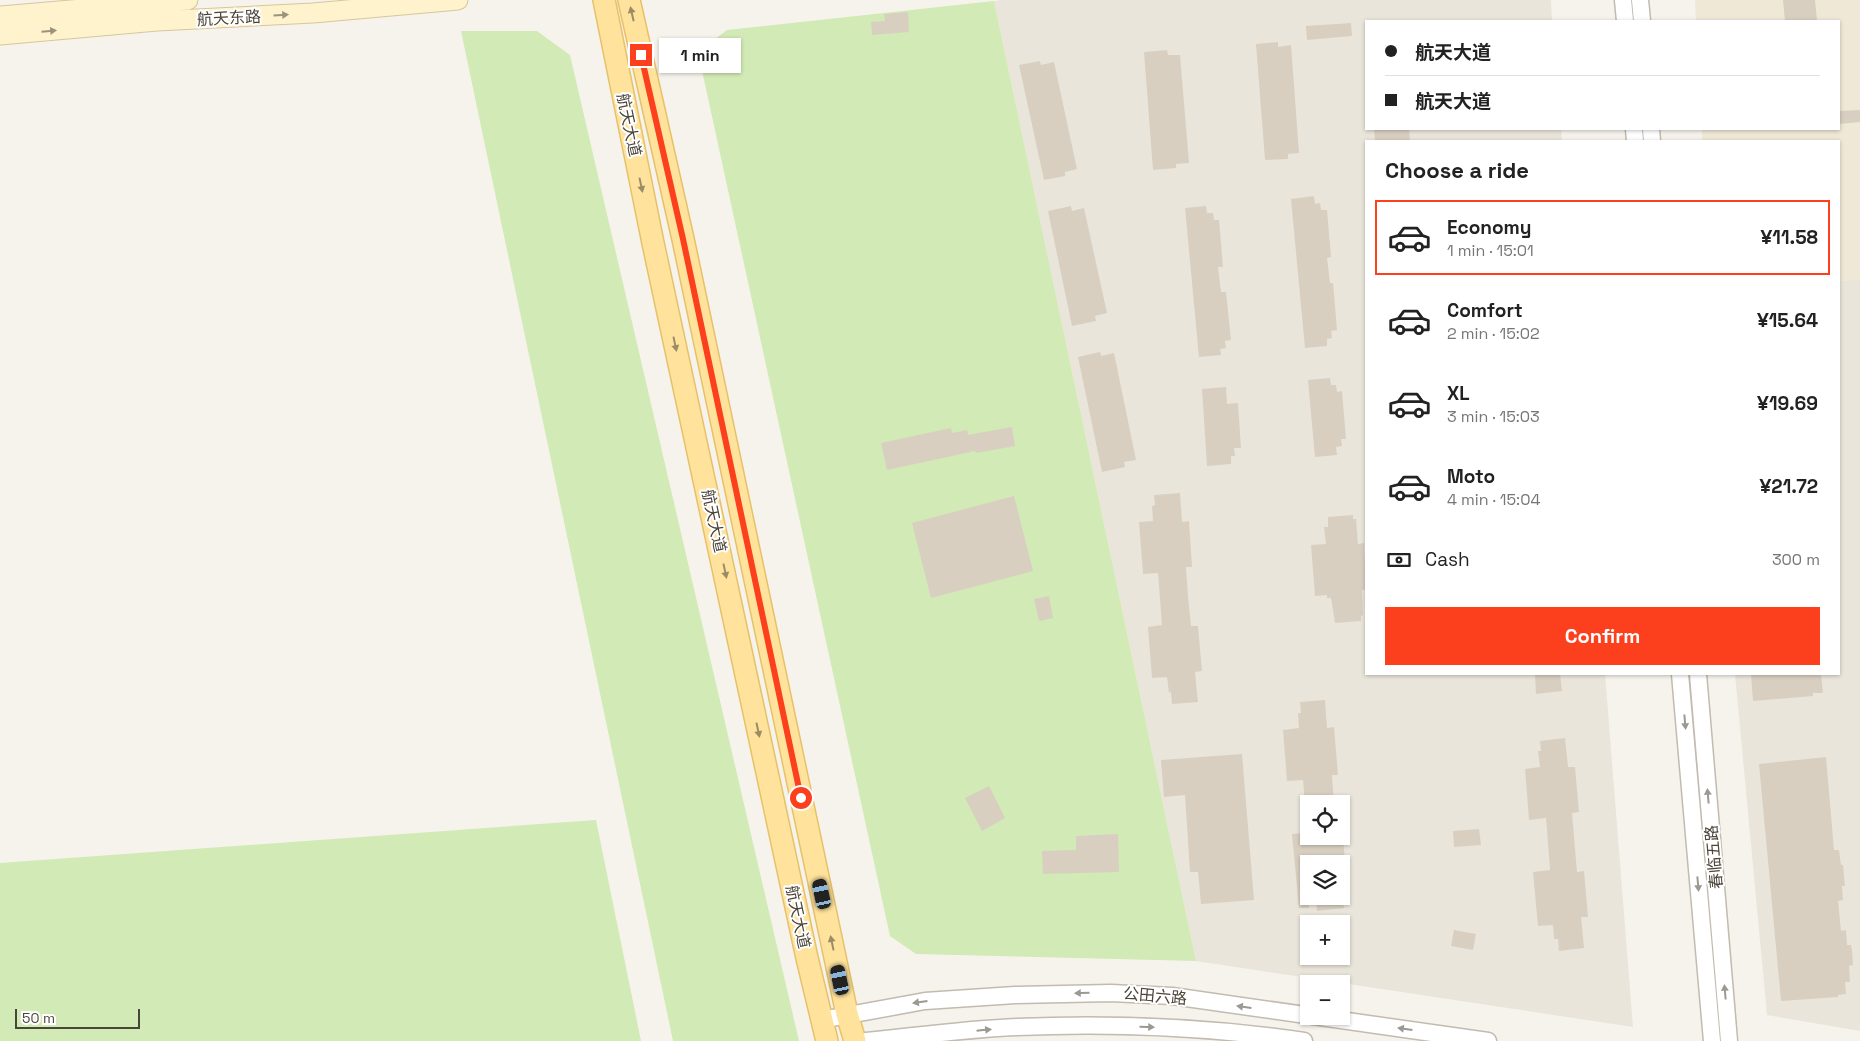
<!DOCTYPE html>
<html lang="en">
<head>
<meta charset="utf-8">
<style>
	body { margin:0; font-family:"Space Grotesk","Noto Sans SC",sans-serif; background:#f2f2f2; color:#222; height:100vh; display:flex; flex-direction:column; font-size:19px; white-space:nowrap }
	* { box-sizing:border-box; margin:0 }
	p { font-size:16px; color:#767676 }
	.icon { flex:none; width:28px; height:28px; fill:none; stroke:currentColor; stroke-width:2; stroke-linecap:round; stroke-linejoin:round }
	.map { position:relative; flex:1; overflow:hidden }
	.side { position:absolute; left:1365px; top:140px; width:475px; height:535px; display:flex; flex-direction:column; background:#fff; border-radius:0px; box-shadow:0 1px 4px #0004 }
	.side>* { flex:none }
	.guide { position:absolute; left:1365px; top:20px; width:475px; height:110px; border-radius:0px; box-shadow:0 1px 4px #0004; display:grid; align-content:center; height:110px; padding:0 20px; background:#fff }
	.buttons { position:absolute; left:1300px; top:795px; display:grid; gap:10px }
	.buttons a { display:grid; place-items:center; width:50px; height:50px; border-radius:0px; background:#fff; box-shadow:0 1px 4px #0004; font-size:25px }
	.scale { position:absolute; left:15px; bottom:12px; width:125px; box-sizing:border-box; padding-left:5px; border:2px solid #4b4439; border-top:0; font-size:14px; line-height:18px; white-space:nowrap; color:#4b4439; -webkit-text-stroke:4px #fff; paint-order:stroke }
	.end { position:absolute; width:22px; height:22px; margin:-11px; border:6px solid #fc3f1d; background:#fff; box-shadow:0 0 0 2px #fff }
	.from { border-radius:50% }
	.bubble { position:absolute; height:35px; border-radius:0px; background:#fff; box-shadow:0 1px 4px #0004; font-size:16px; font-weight:700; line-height:35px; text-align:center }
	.car { position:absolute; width:15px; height:30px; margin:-15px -8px; border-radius:6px; box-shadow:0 0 4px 1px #0007; background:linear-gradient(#222 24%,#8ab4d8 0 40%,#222 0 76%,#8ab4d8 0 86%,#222 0) }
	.guide b { display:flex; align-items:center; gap:18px; height:48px; font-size:19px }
	.guide b+b { border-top:1px solid #e0e0e0 }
	.guide i { width:12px; height:12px; background:#222 }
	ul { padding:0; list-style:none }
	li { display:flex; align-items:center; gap:15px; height:75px; margin:0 10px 8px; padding:0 10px; border:2px solid transparent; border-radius:0px }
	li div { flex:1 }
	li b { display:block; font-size:19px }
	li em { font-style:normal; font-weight:700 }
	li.active { border-color:#fc3f1d }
	li>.icon { width:45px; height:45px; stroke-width:1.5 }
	h2 { padding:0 20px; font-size:22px; line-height:60px }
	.pay { display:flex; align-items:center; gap:12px; height:55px; padding:0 20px; font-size:19px }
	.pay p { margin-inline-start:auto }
	.action { display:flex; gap:10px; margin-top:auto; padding:10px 20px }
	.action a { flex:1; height:58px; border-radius:0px; background:#fc3f1d; color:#fff; font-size:20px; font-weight:700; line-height:58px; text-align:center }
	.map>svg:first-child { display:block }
	.residential { fill:#eae5da; fill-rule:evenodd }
	.education { fill:#efe8d6 }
	.green { fill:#d2eab5 }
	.building { fill:#d8cfc1 }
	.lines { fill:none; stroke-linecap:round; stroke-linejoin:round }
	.tertiary-casing { stroke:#c2bbae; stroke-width:19 }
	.secondary-casing { stroke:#d6c79b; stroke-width:21 }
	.primary-casing { stroke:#e6c16a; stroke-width:24 }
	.tertiary { stroke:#fff; stroke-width:16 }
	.secondary { stroke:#fff3cd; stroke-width:19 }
	.primary { stroke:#ffe39c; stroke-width:21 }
	.oneway { fill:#9c8c66 }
	.oneway2 { fill:#9c937c }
	.oneway3 { fill:#9c9892 }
	.route { stroke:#fc3f1d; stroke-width:6 }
	.labels { text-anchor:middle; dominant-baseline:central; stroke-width:4; stroke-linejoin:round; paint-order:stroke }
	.street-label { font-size:16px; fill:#4b4439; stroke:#fff }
</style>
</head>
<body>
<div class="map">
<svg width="1860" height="1041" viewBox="0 0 1860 1041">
	<rect width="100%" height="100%" fill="#f6f3ec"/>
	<path class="residential" d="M1001 0H1551L1552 21H1366V129H1561L1562 141H1366V674H1605L1633 1027 1196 961 994 1ZM1309 804H1341V836H1309ZM1309 864H1341V896H1309ZM1309 924H1341V956H1309Z
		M1860 279V1031L1767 1015 1735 674H1839V281Z"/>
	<path class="education" d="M1695 0H1860V279L1839 281V141H1702V129H1839V21H1696Z"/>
	<path class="green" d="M994 1 1196 961 916 954 890 936 698 52 727 30Z
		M461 31H537L570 55 799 1041H673Z
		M596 820 641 1041H0V863Z"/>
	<path class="building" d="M1783 0H1815L1817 21H1785Z
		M908 12 909 32 872 35 871 22 885 21 884 14Z
		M1351 23 1352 36 1307 40 1306 26Z
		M1278 42V47L1291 45 1299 153 1288 154V159L1265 160 1256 44Z
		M1167 50 1168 55H1180L1189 163 1176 164V168L1153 170 1144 52Z
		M1040 61 1041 65 1054 62 1077 169 1065 172V176L1044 180 1019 65Z
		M1860 110V122L1839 124V111Z
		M1374 129H1409L1410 141H1375Z
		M1314 196 1315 204 1320 203 1321 210H1327L1331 257 1327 258 1330 283H1333L1337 330 1331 331 1332 338 1327 339V346L1305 348 1291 199Z
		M1071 206 1072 211 1084 208 1107 313 1095 316 1096 321 1072 326 1048 211Z
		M1206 206 1207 213H1213L1214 220H1219L1223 267H1218L1221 292H1226L1231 340 1225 341 1226 348 1220 349 1221 355 1199 357 1185 208Z
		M1100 352 1101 356 1114 353 1136 460 1124 462 1125 467 1102 472 1078 357Z
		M1330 378 1331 385H1336L1337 392 1342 391 1346 439H1341L1342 446 1336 447 1337 455 1315 457 1308 380Z
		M1226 387 1227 404 1238 403 1241 448H1234L1235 456H1231V464L1207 466 1202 389Z
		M1012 427 1015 446 976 453 975 451 887 470 881 443 951 428 952 433 967 430 968 435Z
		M1180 493 1182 522 1189 521 1192 567H1186L1188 597 1191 626H1198L1202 671 1195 672 1198 702 1172 704 1171 692 1169 693 1167 677 1152 678 1148 627 1162 625 1158 573 1143 574 1139 522 1153 521 1152 506 1155 505 1154 495Z
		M1014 496 1033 571 931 598 912 523Z
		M1353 515V519H1356L1358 544 1364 543 1366 590H1362L1363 615 1361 616V621L1335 623 1331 598H1327V595L1315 596 1311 545 1326 544 1324 527H1328V517Z
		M1049 596 1053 618 1039 621 1034 599Z
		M1535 674H1560L1562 691 1536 694Z
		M1751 674H1821L1823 693H1813V696L1753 701Z
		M1325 700 1327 728 1334 727 1338 775H1332L1334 804H1305L1303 780 1287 781 1283 730 1299 728 1298 713H1301L1300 702Z
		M1565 738 1568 767H1575L1579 812 1572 813 1577 872 1584 871 1588 917H1581L1584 948 1559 951 1558 939H1554L1553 925 1538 926 1533 872 1550 870 1549 856 1546 818 1529 820 1525 769 1540 767 1538 751H1541L1540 741Z
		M1242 754 1254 900 1201 904 1198 872H1190L1185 795 1164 797 1161 760Z
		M1826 757 1834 850H1839L1841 865H1843L1845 886H1842L1843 900 1838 901 1841 931 1846 930 1847 945H1851L1852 950 1853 965 1849 966 1850 982H1845L1846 994 1838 995V997L1781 1001 1759 764Z
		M989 786 1005 818 982 831 965 798Z
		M1479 829 1481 845 1454 847 1453 831Z
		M1309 833V836H1343L1345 864H1309V908H1299L1292 834Z
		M1118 834 1119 872 1043 874 1042 851 1076 850V836Z
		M1316 896H1342L1344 908 1317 911Z
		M1454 930 1476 934 1473 950 1451 946Z"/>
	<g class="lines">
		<g class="tertiary-casing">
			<path id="tertiary" d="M1623 0 1625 21
				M1640 0 1642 21
				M1634 129 1635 141
				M1651 129 1652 141
				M1680 674 1712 1041
				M1698 674 1729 1041
				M821 1020 925 1001 1015 995 1111 993 1172 996 1488 1041
				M866 1041C916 1036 967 1029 1017 1027 1112 1023 1210 1027 1304 1041"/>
		</g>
		<g class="secondary-casing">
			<path id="secondary" d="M0 16 188 0
				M0 35 157 21 313 13 458 0"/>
		</g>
		<g class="primary-casing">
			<path id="primary" d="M604 0 653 243 807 958 827 1041
				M629 0 683 239 847 1014 855 1041"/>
		</g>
		<use href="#tertiary" class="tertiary"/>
		<use href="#secondary" class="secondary"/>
		<use href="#primary" class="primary"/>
	</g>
	<defs><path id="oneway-solid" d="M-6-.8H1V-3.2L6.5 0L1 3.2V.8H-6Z" transform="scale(1.25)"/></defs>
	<g class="oneway">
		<use href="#oneway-solid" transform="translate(632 14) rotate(-103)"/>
		<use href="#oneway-solid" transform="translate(641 185) rotate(78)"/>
		<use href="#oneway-solid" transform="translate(675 344) rotate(78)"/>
		<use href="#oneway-solid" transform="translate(725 571) rotate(78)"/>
		<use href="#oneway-solid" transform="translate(758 730) rotate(78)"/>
		<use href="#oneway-solid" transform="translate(832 943) rotate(-102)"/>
	</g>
	<g class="oneway2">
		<use href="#oneway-solid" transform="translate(281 15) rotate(-3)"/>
		<use href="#oneway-solid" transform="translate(49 31) rotate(-5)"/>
	</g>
	<g class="oneway3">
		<use href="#oneway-solid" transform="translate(1685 722) rotate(85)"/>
		<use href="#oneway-solid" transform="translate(1708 796) rotate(-95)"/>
		<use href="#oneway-solid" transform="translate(1698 884) rotate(85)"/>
		<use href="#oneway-solid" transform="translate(1725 992) rotate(-95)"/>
		<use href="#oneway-solid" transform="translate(1082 993) rotate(179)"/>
		<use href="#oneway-solid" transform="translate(920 1002) rotate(172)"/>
		<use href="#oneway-solid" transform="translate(1244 1007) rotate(-172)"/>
		<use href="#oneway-solid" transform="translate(1147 1027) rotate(2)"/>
		<use href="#oneway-solid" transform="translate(1405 1029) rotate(-172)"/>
		<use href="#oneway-solid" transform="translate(984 1030) rotate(-6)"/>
	</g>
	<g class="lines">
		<path class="route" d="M641 55 683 239 801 798"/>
	</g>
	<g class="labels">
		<g class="street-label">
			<text transform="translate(229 18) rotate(-3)">航天东路</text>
			<text transform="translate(629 125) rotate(78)">航天大道</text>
			<text transform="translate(714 521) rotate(78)">航天大道</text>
			<text transform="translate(1714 857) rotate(-95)">春临五路</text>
			<text transform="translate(798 917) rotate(78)">航天大道</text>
			<text transform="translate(1155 996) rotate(5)">公田六路</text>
		</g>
	</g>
</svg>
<div class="buttons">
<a><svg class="icon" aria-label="locate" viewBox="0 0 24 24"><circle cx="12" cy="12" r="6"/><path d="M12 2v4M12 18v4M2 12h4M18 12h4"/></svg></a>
<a><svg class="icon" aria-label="layers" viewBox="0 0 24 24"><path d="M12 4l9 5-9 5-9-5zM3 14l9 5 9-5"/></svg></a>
<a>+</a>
<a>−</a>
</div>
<div class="scale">50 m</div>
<i class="end from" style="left:801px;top:798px"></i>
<i class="end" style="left:641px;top:55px"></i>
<div class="bubble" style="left:659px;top:38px;width:82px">1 min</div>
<i class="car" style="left:822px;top:894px;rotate:348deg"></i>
<i class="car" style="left:840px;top:980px;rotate:348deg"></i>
<div class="guide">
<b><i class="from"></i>航天大道</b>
<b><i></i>航天大道</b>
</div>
<section class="side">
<h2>Choose a ride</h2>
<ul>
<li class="active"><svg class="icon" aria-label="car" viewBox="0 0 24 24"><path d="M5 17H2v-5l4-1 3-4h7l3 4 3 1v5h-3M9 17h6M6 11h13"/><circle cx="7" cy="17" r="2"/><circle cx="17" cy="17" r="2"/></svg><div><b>Economy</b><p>1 min · 15:01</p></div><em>¥11.58</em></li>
<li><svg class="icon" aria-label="car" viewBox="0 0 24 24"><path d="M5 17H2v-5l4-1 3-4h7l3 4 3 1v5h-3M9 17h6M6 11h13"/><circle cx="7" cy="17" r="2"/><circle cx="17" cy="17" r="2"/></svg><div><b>Comfort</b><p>2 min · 15:02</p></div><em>¥15.64</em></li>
<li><svg class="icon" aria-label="car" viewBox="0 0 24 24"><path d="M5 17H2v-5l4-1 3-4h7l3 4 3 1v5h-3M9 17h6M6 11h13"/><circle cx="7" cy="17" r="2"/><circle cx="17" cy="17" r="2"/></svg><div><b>XL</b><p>3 min · 15:03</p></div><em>¥19.69</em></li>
<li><svg class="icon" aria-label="car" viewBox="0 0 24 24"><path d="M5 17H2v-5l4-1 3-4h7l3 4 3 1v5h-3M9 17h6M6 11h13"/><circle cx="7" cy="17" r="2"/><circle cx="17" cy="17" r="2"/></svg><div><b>Moto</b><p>4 min · 15:04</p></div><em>¥21.72</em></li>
</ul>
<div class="pay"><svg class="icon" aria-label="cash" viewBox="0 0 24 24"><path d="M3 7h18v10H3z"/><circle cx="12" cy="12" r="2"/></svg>Cash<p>300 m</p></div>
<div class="action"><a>Confirm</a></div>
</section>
</div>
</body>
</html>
